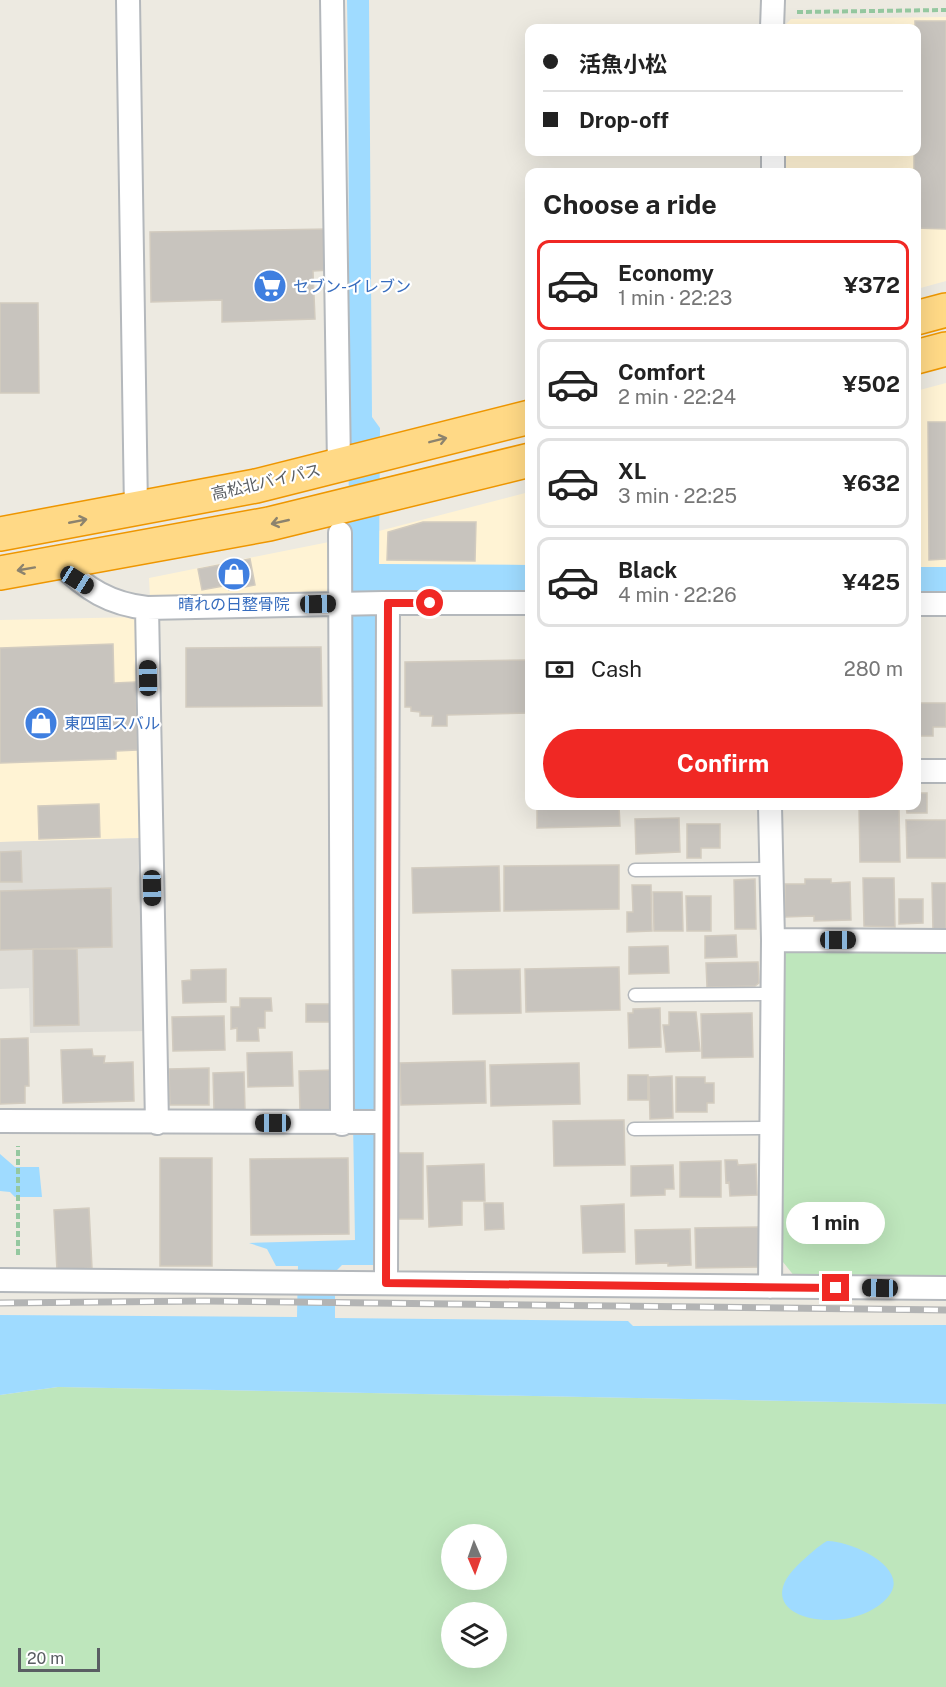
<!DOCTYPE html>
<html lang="en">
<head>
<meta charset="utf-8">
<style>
	body { margin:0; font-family:"Public Sans","Noto Sans JP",sans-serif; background:#f2f2f2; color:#222; height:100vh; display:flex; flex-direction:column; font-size:22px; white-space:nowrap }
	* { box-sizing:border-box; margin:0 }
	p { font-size:20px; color:#767676 }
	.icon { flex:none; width:33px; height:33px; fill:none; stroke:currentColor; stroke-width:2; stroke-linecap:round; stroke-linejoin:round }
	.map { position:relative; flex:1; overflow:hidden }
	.sheet { position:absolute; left:525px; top:168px; width:396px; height:642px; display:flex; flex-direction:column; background:#fff; border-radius:12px; box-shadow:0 6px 24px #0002 }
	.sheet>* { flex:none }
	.hud { position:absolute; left:525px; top:24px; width:396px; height:132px; border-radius:12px; box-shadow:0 6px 24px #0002; display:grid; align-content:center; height:132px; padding:0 18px; background:#fff }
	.needle { width:39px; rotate:178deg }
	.tools { position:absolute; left:441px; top:1524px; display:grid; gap:12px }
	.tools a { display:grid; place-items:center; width:66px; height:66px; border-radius:50%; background:#fff; box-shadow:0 6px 24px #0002; font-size:30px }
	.scale { position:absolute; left:18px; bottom:15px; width:82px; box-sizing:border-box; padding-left:6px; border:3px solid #5a5e63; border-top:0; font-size:16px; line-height:21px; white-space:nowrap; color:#5a5e63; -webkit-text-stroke:4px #fff; paint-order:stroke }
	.end { position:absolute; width:27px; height:27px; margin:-14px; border:8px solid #f02824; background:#fff; box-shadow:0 0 0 3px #fff }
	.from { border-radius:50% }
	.bubble { position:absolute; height:42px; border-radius:21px; background:#fff; box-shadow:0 6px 24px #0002; font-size:20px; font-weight:700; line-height:42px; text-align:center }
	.car { position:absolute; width:18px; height:36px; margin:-18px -9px; border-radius:8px; box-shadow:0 0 4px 2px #0007; background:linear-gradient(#222 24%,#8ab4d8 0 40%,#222 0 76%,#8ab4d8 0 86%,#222 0) }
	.hud b { display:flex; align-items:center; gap:21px; height:57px; font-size:22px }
	.hud b+b { border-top:2px solid #e0e0e0 }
	.hud i { width:15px; height:15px; background:#222 }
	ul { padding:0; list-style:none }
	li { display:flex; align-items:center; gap:18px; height:90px; margin:0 12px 9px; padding:0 6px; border:3px solid #e0e0e0; border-radius:12px }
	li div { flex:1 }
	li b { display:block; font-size:22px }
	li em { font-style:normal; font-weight:700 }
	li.current { border-color:#f02824 }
	li>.icon { width:54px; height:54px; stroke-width:1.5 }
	h2 { padding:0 18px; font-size:27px; line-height:72px }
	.pay { display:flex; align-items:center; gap:15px; height:66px; padding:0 18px; font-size:22px }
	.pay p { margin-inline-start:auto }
	.cta { display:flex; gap:12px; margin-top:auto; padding:12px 18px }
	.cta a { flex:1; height:69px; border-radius:36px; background:#f02824; color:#fff; font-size:24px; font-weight:700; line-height:69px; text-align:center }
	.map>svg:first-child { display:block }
	.commercial { fill:#fff3d4 }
	.industrial { fill:#dedcd6 }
	.green { fill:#bee6bc; fill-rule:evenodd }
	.water { fill:#9fdbff }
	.building { fill:#c8c4be; stroke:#d2cbbf; stroke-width:1.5 }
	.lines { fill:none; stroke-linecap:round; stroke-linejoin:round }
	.lane-casing { stroke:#b4b8bc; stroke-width:15 }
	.street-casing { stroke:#b4b8bc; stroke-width:26 }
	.highway-casing { stroke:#ee9600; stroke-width:36 }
	.path { stroke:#95c8a0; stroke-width:4; stroke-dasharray:6 3; stroke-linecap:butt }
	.lane { stroke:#fff; stroke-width:12 }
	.street { stroke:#fff; stroke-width:22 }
	.highway { stroke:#ffd986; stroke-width:33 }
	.rail-casing { stroke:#b3b4b4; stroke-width:7 }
	.rail { stroke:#fff; stroke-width:4.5; stroke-dasharray:14; stroke-linecap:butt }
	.oneway { stroke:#8c836e }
	.route { stroke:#f02824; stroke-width:8 }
	.labels { text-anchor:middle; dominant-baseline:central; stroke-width:4.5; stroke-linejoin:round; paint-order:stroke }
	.shop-label { font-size:16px; fill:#366cbe; stroke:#fff; text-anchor:start }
	.street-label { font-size:16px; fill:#5a5e63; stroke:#fff }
</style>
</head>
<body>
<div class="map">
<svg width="946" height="1687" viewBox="0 0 946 1687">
	<rect width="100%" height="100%" fill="#edeae1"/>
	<path class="commercial" d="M946 17V281L917 289 916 172H785V152H916V28H785V25L791 19Z
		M946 383V567H917L916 391Z
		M529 492V565L379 564V531Z
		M334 541 336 594 150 598 149 578Z
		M137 617 142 838 0 842V620Z"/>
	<path class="industrial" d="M142 838 148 1031 30 1033 29 988 0 989V842Z"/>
	<path class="green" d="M779 949H946V1278L795 1277 779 1257Z
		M58 1387 946 1404V1687H0V1395ZM452 1534H496V1580H452ZM452 1612H496V1658H452Z"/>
	<path class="water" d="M347 0H369L372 417 380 428 379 564 529 565 530 590H380L381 1265H342L335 1272V1318L628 1321 633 1326 946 1325V1404L58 1387 0 1395V1315L297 1317 298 1266H276L267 1249 249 1243 355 1240 344 589 350 583C346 388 351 194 347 0Z
		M916 567H946V592H917Z
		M0 1154 15 1167H39L42 1197H15L10 1192 0 1191Z
		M827 1541C849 1540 913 1568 888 1597 852 1640 736 1620 802 1561 810 1554 817 1547 827 1541Z"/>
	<path class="building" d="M915 21H946V229L916 228V172H914V152H916Z
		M329 229 330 270 313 271 315 319 222 322V300L151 302 150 232Z
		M0 303H38L39 393H0Z
		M928 422H946V559L929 560Z
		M423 522H476L475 561 387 560 388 532Z
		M250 559 255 585 229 590V585L202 590 198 569Z
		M113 644 114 683 136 682 137 750 116 751V759L0 763V648Z
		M321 647 322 706 186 707V648Z
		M530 660V713L447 715V726H432L433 716H420V712L411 711V707H405V662Z
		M916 703H946V727H933V736H916Z
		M916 793H927V813H907L906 806H916Z
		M99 804 100 837 39 839 38 806Z
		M537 806H619L620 826 537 828Z
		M859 806H899L900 862H860Z
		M679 818 680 852 636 854 635 819Z
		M906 820H946V858H907Z
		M687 824H720V848H701V858H687Z
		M21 851 22 882H0V852Z
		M619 865V909L504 911V866Z
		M499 866 500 911 413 913 412 868Z
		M863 878H894L895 927 864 926Z
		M755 879 756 929H735L734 880Z
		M805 879H831V883L850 882 851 920 814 921V916L785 917V884H805Z
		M932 883H946V931H933Z
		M632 885H651L652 931 627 932V912H633Z
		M111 888 112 947 0 950V891Z
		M653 892H682L683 931H654Z
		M686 896H711V931H687Z
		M899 899H923V923L899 924Z
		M736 935 737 957 705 958V936Z
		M668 946 669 973 629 974V947Z
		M33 949H77L79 1025 34 1026Z
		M758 962 759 983 755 986 707 987 706 963Z
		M619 967 620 1010 526 1012 525 969Z
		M226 969V1002L183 1003 182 981 191 980V970Z
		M520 969 521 1013 453 1014 452 970Z
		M240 998H271L272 1011H265V1028H258L259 1041H237V1028L231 1029V1007H240Z
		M306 1004H333V1022H306Z
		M660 1008 661 1047 629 1048 628 1013H633V1009Z
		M669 1012H696L700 1051 666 1052 663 1025H669Z
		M752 1013 753 1057 702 1058 701 1014Z
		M224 1016 225 1050 173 1051 172 1017Z
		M28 1038 29 1086H25V1103L0 1104V1039Z
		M92 1049 93 1056H105L104 1063 133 1062 134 1101 63 1103 61 1050Z
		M292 1052 293 1086 248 1087 247 1053Z
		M485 1061 486 1103 401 1105 400 1063Z
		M579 1063 580 1104 491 1106 490 1065Z
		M209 1068V1105H170L169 1069Z
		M334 1070 335 1110 300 1111 299 1071Z
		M244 1072 245 1110 214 1111 213 1073Z
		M628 1075H648V1100H628Z
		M672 1076 673 1118 650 1119 649 1077Z
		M676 1077H705V1083H714V1103H707V1112H676Z
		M624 1120 625 1165 554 1166 553 1121Z
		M392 1153H423V1219H392Z
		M160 1158H212V1266H160Z
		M348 1158 349 1234 251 1235 250 1159Z
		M725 1160H737L738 1165 756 1164 757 1195 730 1196 729 1182 726 1183Z
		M721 1161V1197H680V1162Z
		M484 1164 485 1201H462V1225L429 1227 427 1166Z
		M673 1165 674 1189H665V1195L631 1196V1166Z
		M484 1203H503L504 1229 485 1230Z
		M624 1204 625 1252 583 1253 581 1206Z
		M89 1208 92 1268 57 1271 54 1210Z
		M759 1227 760 1267 696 1268 695 1228Z
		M690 1229 691 1265 668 1266V1263L636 1264 635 1230Z"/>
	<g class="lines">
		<g class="lane-casing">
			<path id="lane" d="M635 870 771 869
				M635 995 772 994
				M634 1129 770 1128"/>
		</g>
		<g class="street-casing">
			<path id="street" d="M128 0 136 509
				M332 0 339 466
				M772 28 773 0
				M773 152V172
				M340 533 342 1124
				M60 563C86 589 110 604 147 608L383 603H530
				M916 604H946
				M147 608 157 1123
				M916 771H946
				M773 940 946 941
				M0 1121 386 1122
				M0 1280 946 1288
				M386 1283 388 603
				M770 1287 773 940 770 806"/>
		</g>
		<g class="highway-casing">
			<path id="highway" d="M916 318 946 310
				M916 357 946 349
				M0 534 256 486 530 417
				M0 573 269 524 530 460"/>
		</g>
		<path class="path" d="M797 12 946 10
			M18 1255V1146"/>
		<use href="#lane" class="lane"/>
		<use href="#street" class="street"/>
		<use href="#highway" class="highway"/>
		<g class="rail-casing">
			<path id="rail" d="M0 1303 205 1301 946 1310"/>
		</g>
		<use href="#rail" class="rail"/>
	</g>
	<defs><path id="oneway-shaft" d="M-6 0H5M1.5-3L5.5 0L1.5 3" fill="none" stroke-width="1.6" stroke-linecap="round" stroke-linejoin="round" transform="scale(1.5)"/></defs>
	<g class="oneway">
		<use href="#oneway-shaft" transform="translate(438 440) rotate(-14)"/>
		<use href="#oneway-shaft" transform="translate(78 521) rotate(-11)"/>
		<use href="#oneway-shaft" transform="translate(280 522) rotate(167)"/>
		<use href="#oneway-shaft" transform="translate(26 569) rotate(170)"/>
	</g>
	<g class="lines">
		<path class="route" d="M430 603H388L386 1283 836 1288"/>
	</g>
	<defs>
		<g id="supermarket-disc" transform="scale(1.725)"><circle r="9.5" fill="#3f7fe0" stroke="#fff"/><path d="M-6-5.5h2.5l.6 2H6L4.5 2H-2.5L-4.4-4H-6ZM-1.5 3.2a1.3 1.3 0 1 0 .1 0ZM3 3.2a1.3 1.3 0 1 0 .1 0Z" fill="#fff"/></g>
		<g id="shop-disc" transform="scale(1.725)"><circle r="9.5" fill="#3f7fe0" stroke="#fff"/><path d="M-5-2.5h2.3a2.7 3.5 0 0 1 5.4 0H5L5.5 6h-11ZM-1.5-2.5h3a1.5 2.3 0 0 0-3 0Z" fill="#fff"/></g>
	</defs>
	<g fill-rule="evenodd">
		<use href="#supermarket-disc" x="270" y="286"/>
		<use href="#shop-disc" x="234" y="574"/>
		<use href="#shop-disc" x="41" y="723"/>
	</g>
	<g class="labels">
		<g class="shop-label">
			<text x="293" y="286">セブン-イレブン</text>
			<text x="234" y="604" text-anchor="middle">晴れの日整骨院</text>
			<text x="64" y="723">東四国スバル</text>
		</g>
		<g class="street-label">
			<text transform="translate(266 482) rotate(-13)">高松北バイパス</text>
		</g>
	</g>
</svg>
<div class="tools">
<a><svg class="needle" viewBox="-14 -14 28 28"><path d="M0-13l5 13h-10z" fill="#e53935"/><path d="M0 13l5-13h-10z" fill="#767676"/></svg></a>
<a><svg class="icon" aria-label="layers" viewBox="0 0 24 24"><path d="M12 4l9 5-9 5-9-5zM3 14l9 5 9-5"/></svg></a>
</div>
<div class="scale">20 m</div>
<i class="end from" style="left:430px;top:603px"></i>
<i class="end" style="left:836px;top:1288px"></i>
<div class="bubble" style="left:786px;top:1202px;width:99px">1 min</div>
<i class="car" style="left:77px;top:580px;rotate:122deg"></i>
<i class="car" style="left:318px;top:604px;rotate:89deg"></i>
<i class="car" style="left:148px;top:678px;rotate:359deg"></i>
<i class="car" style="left:152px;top:888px;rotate:179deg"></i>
<i class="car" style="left:838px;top:940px;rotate:90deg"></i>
<i class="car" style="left:273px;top:1123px;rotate:270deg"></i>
<i class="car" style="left:880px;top:1288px;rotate:271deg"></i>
<div class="hud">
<b><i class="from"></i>活魚小松</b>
<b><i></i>Drop-off</b>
</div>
<section class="sheet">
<h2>Choose a ride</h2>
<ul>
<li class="current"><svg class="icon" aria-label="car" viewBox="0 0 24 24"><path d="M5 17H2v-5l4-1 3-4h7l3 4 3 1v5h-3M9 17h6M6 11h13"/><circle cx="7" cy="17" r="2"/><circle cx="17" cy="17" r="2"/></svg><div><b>Economy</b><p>1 min · 22:23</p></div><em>¥372</em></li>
<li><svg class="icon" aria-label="car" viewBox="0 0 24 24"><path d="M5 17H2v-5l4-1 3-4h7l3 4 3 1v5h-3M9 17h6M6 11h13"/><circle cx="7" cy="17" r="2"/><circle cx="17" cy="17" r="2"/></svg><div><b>Comfort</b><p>2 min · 22:24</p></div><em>¥502</em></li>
<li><svg class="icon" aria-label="car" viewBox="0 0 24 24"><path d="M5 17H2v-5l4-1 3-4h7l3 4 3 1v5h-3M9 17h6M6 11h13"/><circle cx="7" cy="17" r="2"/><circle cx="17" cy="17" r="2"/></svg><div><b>XL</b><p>3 min · 22:25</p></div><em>¥632</em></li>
<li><svg class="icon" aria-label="car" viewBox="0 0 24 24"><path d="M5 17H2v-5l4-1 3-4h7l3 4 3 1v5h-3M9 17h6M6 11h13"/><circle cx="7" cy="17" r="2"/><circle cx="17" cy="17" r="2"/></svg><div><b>Black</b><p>4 min · 22:26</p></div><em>¥425</em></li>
</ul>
<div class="pay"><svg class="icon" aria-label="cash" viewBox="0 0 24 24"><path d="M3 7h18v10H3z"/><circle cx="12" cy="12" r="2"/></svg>Cash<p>280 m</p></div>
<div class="cta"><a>Confirm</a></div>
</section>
</div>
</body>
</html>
